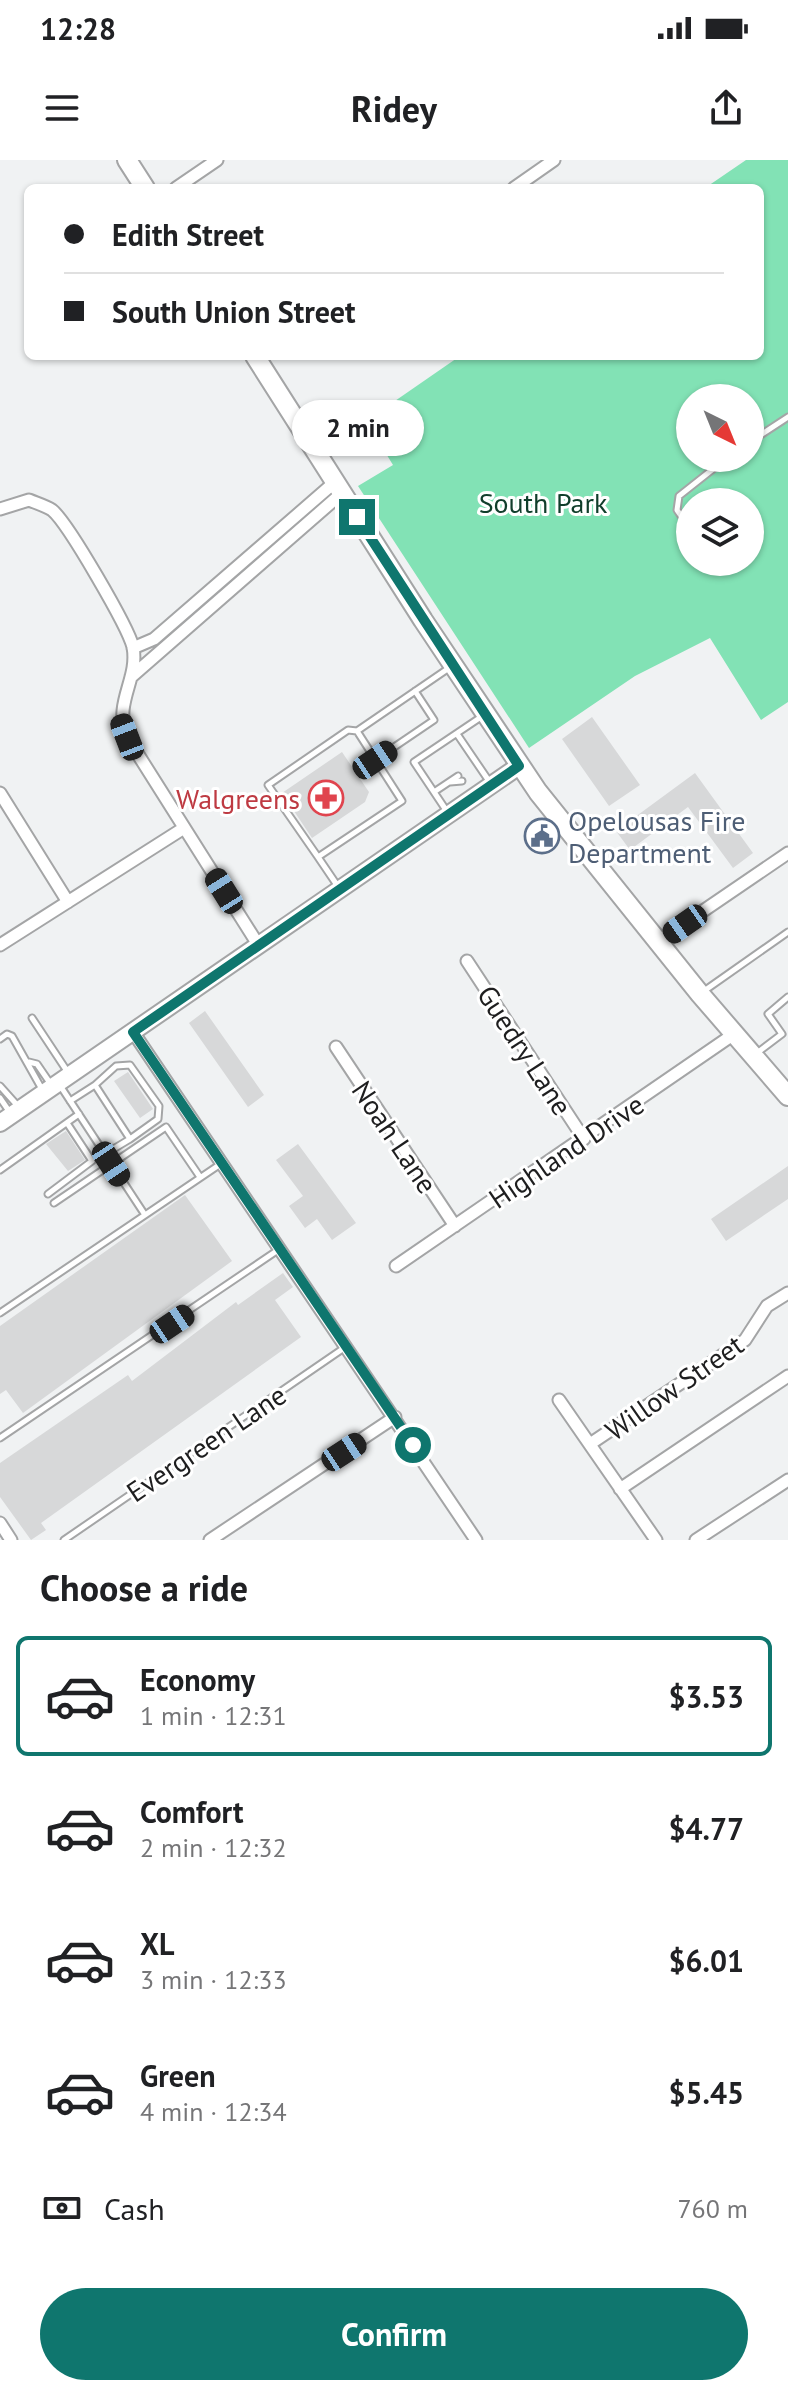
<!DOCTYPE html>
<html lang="en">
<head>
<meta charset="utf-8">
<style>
	body { margin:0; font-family:"PT Sans",sans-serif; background:#f6f6f6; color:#202124; height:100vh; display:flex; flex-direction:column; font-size:30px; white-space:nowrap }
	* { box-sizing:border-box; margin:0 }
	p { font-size:26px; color:#757577 }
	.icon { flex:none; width:44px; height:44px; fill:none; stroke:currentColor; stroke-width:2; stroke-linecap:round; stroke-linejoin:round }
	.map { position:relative; height:1380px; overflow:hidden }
	.side { display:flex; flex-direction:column; background:#fff; flex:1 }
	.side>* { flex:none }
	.hud { position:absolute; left:24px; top:24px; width:740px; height:176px; border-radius:12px; box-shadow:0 2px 6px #0004; display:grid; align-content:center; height:176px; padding:0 40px; background:#fff }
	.needle { width:52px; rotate:137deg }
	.fabs { position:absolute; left:676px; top:224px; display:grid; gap:16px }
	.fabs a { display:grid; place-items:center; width:88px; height:88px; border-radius:50%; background:#fff; box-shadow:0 2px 6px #0004; font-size:40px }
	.end { position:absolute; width:36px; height:36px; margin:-18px; border:10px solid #0f766e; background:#fff; box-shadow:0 0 0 4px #fff }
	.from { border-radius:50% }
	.bubble { position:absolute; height:56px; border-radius:28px; background:#fff; box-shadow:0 2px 6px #0004; font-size:26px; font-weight:800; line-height:56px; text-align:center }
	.car { position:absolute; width:24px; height:48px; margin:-24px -12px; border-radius:10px; box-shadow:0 0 6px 2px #0007; background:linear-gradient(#222 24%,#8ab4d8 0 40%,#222 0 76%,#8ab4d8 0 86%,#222 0) }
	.hud b { display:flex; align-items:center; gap:28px; height:76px; font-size:30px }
	.hud b+b { border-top:2px solid #e0e0e0 }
	.hud i { width:20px; height:20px; background:#202124 }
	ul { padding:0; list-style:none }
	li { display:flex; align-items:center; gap:24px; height:120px; margin:0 16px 12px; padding:0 24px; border:4px solid transparent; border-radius:12px }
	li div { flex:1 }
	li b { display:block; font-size:30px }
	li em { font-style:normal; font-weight:800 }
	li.on { border-color:#0f766e }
	li>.icon { width:72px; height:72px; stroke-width:1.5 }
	h2 { padding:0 40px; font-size:36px; line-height:96px }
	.pay { display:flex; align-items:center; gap:20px; height:88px; padding:0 40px; font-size:30px }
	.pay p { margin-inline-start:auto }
	.primary-button { display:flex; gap:16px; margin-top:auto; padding:16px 40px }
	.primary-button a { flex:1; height:92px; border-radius:48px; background:#0f766e; color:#fff; font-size:32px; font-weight:800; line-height:92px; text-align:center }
	.status { display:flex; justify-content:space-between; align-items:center; height:56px; padding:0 40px; background:#fff; direction:ltr }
	.status svg { height:22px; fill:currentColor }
	header { display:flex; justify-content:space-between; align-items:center; height:104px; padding:0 40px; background:#fff; font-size:36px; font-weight:800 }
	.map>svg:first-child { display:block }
	.green { fill:#82e2b5; fill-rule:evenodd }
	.building { fill:#d7d8d9 }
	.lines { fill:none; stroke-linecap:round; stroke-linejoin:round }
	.service-casing { stroke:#a4a5a6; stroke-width:9 }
	.minor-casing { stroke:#a4a5a6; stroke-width:15 }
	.secondary-casing { stroke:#a4a5a6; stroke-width:20 }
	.primary-casing { stroke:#a4a5a6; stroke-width:22 }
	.service { stroke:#fff; stroke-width:5 }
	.minor { stroke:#fff; stroke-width:11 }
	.secondary { stroke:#fff; stroke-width:16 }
	.primary { stroke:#fff; stroke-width:18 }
	.route { stroke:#0f766e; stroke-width:10 }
	.labels { text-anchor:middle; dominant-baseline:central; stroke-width:6; stroke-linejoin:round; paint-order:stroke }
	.park-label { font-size:28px; fill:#103e2b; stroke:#fff }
	.health-label { font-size:28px; fill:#be3a42; stroke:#fff; text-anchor:end }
	.service-label { font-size:28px; fill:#4e5e75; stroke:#fff; text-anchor:start }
	.street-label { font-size:28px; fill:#1e1e1f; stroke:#fff }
</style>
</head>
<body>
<div class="status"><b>12:28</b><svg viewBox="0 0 49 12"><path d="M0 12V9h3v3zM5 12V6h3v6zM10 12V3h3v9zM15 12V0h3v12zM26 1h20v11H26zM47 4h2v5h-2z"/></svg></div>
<header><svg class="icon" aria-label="menu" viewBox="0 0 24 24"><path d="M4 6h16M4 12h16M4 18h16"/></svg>Ridey<svg class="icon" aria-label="share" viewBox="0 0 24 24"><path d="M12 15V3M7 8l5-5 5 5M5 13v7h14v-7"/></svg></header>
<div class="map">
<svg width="788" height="1380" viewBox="0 0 788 1380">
	<rect width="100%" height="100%" fill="#f0f2f3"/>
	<path class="green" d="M746 0H788V542L761 560 710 478 635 516 529 588 358 326 393 305 366 261 460 196H760V28H705ZM690 238H750V298H690ZM690 342H750V402H690Z"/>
	<path class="building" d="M592 557 640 625 609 646 562 579Z
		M342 592 369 632 365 642 312 678 282 633Z
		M695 613 753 693 733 708 688 647 630 690 616 671Z
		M205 851 264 935 248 947 189 863Z
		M128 912 153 949 140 958 114 921Z
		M66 971 85 1000 68 1011 46 984Z
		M298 984 356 1063 332 1080 317 1059 305 1068 289 1046 303 1036 276 1000Z
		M788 1006V1039L726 1081 711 1059Z
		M185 1035 232 1101 23 1253 6 1230 0 1234V1166Z
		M283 1113 293 1127 275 1140 301 1177 41 1363 46 1370 31 1380 0 1337V1303L128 1215 132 1221 236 1142 238 1145Z"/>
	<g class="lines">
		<g class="service-casing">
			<path id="service" d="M750 282 788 257
				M690 369 677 350 679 336 727 298
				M457 574 491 624
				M375 600 434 560 415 531
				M450 622 462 621
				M434 632 458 616
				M446 650 414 602 481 557
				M318 697 268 625 348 570 357 571
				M339 728 318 697 402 641 357 571 449 508
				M704 831 788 772
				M32 858 69 914
				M0 879 7 874 12 876 43 931
				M757 893 782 874 768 854 788 837
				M29 902 37 904 50 923
				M95 925 116 906 130 905 159 946 158 959 130 979
				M0 926 17 945
				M61 927 145 1055
				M0 938 11 954
				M70 941 95 925 130 979 105 994
				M0 1010 79 954
				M48 1034 92 1001 67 963
				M54 1043 166 967 200 1017
				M0 1153 222 1003
				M0 1278 281 1088
				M64 1380 344 1188"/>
		</g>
		<g class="minor-casing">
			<path id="minor" d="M176 28 217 0
				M514 28 554 0
				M0 349 29 340C36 343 46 346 52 350 68 363 128 467 133 487 139 520 113 542 127 577L259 786
				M133 488 154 479 335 322
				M131 517 342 333
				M0 633 68 742
				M659 781 788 693
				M0 785 184 668
				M467 801 584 979
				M133 872 476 1380
				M336 887 455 1066
				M396 1106 734 874
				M559 1240 656 1380
				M590 1284 745 1180 767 1146 788 1133
				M620 1329 788 1216
				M0 1363 11 1380
				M210 1380 395 1257
				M696 1380 788 1320"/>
		</g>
		<g class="secondary-casing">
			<path id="secondary" d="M0 963 519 606"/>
		</g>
		<g class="primary-casing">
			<path id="primary" d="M127 0 145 28
				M255 196 423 460 538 632 700 834 788 936"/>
		</g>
		<use href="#service" class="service"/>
		<use href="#minor" class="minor"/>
		<use href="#secondary" class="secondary"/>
		<use href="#primary" class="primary"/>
	</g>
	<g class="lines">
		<path class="route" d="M357 357 519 606 133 872 413 1285"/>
	</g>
	<defs>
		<g id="pharmacy-ring" transform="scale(1.8)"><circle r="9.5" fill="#fff" stroke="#e0444e" stroke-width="1.5"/><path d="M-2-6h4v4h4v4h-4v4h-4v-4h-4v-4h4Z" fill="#e0444e"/></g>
		<g id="civic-ring" transform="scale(1.8)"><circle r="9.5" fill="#fff" stroke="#5c6f8a" stroke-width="1.5"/><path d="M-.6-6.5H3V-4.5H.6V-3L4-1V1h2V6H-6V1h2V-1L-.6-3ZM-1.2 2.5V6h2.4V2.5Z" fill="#5c6f8a"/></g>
	</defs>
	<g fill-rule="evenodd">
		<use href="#pharmacy-ring" x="326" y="638"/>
		<use href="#civic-ring" x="542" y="676"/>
	</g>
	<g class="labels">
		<g class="park-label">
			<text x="543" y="342">South Park</text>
		</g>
		<g class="health-label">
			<text x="300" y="638">Walgreens</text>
		</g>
		<g class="service-label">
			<text x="568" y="660">Opelousas Fire<tspan x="568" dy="32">Department</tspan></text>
		</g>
		<g class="street-label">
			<text transform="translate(525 890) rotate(57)">Guedry Lane</text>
			<text transform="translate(395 977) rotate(56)">Noah Lane</text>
			<text transform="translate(566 991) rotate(-34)">Highland Drive</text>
			<text transform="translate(674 1227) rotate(-35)">Willow Street</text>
			<text transform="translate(206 1283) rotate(-34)">Evergreen Lane</text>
		</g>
	</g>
</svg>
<div class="fabs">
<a><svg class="needle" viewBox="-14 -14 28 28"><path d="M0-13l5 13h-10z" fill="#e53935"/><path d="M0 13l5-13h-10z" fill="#757577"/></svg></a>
<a><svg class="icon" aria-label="layers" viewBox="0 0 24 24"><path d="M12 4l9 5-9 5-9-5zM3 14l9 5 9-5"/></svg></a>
</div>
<i class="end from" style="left:413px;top:1285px"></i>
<i class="end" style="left:357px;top:357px"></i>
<div class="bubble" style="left:292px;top:240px;width:132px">2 min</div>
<i class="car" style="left:127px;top:577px;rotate:339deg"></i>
<i class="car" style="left:375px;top:600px;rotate:56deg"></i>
<i class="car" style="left:224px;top:731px;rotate:328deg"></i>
<i class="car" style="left:685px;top:764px;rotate:235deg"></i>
<i class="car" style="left:111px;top:1004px;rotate:147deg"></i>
<i class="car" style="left:172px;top:1164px;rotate:56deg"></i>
<i class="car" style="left:344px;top:1292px;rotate:57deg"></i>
<div class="hud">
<b><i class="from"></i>Edith Street</b>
<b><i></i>South Union Street</b>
</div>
</div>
<section class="side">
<h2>Choose a ride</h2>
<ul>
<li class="on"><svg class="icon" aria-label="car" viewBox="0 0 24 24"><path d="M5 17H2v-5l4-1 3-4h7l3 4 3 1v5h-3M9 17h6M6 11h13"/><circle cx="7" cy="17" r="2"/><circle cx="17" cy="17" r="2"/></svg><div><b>Economy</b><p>1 min · 12:31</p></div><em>$3.53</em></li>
<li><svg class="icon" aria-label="car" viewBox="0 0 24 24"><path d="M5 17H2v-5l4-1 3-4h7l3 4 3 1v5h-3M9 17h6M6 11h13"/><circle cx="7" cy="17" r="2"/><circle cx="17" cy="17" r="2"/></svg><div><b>Comfort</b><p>2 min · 12:32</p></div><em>$4.77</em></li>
<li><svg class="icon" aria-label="car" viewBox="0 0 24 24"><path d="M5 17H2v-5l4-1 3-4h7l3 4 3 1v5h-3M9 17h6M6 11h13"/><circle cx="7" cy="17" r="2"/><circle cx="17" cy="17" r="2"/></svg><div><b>XL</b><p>3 min · 12:33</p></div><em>$6.01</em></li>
<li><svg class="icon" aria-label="car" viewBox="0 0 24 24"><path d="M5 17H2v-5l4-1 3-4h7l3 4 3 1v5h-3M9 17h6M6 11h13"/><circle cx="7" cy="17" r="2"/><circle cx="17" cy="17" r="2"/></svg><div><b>Green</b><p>4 min · 12:34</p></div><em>$5.45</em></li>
</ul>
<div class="pay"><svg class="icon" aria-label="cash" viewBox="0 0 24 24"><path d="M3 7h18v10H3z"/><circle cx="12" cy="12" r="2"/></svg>Cash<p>760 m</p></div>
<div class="primary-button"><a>Confirm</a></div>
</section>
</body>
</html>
